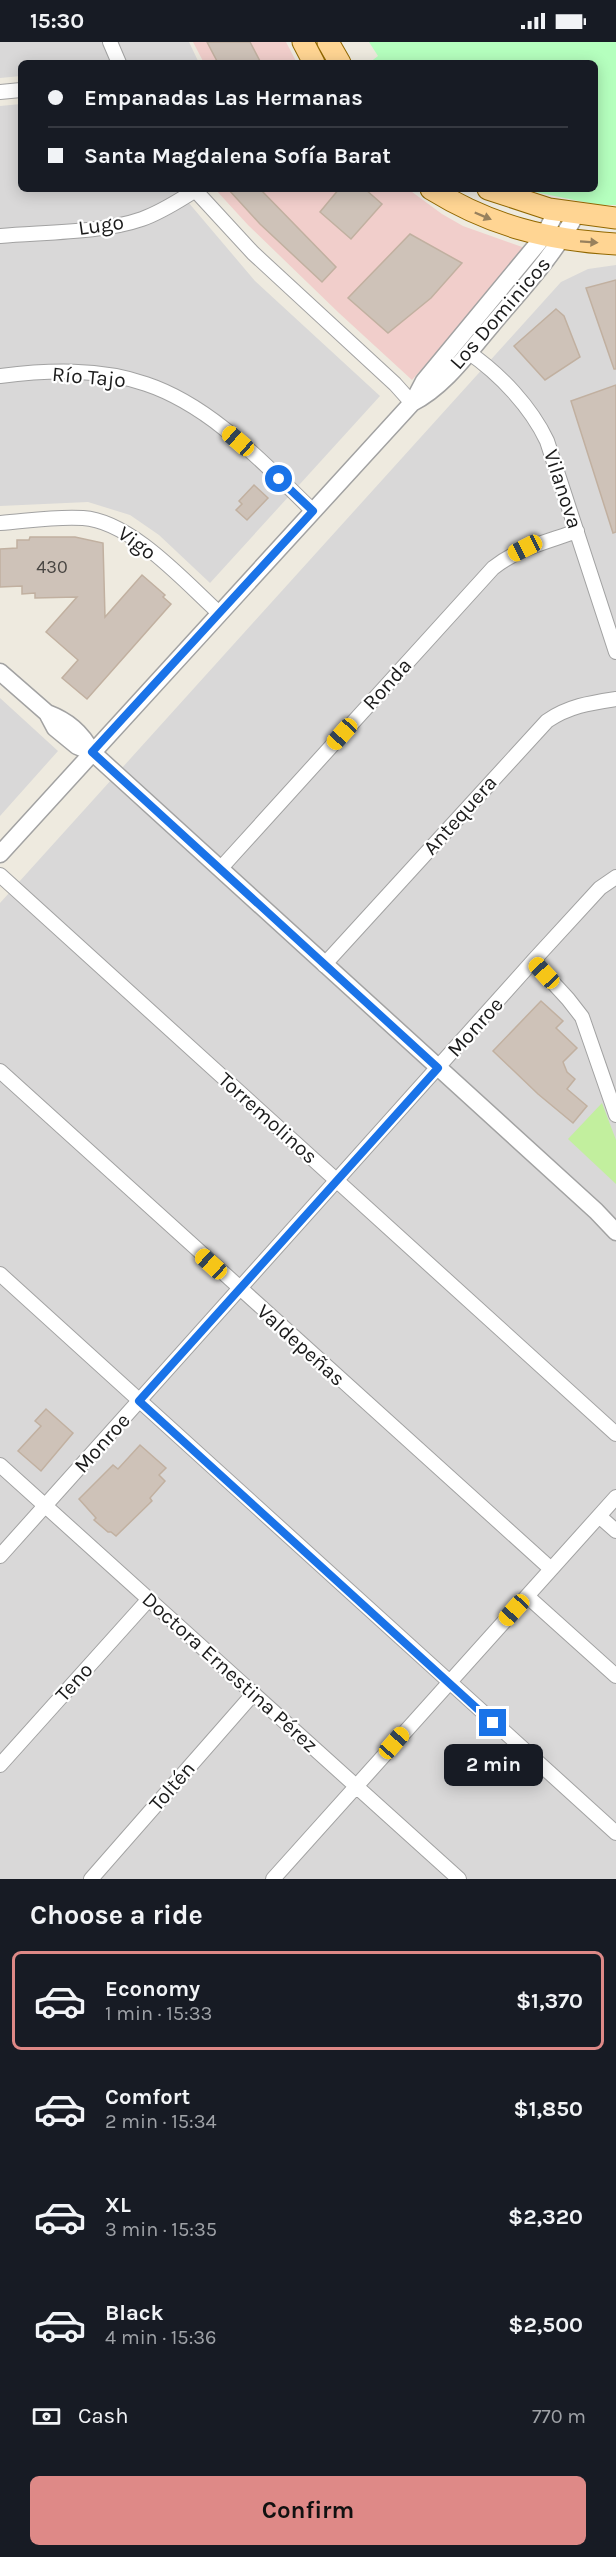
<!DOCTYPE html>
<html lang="en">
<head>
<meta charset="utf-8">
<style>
	body { margin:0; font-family:Karla,sans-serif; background:#242831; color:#f1f3f6; height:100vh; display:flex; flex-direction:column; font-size:22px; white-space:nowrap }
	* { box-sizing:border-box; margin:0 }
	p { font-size:20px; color:#9ea1a6 }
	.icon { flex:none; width:33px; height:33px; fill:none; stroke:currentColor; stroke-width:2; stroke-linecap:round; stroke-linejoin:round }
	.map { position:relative; height:1837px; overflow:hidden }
	.side { display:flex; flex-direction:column; background:#171b24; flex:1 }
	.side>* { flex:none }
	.hud { position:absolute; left:18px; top:18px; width:580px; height:132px; border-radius:9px; box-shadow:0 3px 15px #0003; display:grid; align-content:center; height:132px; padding:0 30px; background:#171b24 }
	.end { position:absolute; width:27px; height:27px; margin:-14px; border:8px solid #1a73e8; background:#fff; box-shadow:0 0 0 3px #fff }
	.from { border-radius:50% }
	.bubble { position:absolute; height:42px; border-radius:9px; background:#171b24; box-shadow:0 3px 15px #0003; font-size:20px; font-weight:700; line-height:42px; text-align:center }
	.car { position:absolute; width:18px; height:36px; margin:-18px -9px; border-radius:8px; box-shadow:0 0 4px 2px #0007; background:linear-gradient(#f5c518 24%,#345 0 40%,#f5c518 0 76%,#345 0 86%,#f5c518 0) }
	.hud b { display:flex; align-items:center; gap:21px; height:57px; font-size:22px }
	.hud b+b { border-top:2px solid #363941 }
	.hud i { width:15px; height:15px; background:#f1f3f6 }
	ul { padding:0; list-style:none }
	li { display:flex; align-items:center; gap:18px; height:99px; margin:0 12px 9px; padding:0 18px; border:3px solid transparent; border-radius:9px }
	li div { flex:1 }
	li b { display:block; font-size:22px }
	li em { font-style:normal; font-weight:700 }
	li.current { border-color:#de8987 }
	li>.icon { width:54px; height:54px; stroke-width:1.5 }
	h2 { padding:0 30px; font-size:27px; line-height:72px }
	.pay { display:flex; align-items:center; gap:15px; height:66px; padding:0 30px; font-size:22px }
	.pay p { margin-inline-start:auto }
	.cta { display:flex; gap:12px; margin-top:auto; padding:12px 30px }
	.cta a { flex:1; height:69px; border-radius:9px; background:#de8987; color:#111; font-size:24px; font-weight:700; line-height:69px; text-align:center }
	.status { display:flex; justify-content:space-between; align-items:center; height:42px; padding:0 30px; background:#171b24; direction:ltr }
	.status svg { height:16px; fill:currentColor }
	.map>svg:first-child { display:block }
	.residential { fill:#d9d8d8 }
	.commercial { fill:#f1cecb }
	.grass { fill:#c2ef9e }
	.park { fill:#b5ffbe }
	.building { fill:#cec2b8; stroke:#c1b0a0; stroke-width:1.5 }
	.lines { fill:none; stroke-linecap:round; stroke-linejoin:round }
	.minor-casing { stroke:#a2a2a2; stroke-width:16 }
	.tertiary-casing { stroke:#a2a2a2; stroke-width:19 }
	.primary-casing { stroke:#926800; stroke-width:23 }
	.minor { stroke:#fff; stroke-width:14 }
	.tertiary { stroke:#fff; stroke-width:16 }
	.primary { stroke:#ffd593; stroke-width:21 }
	.oneway { fill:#98815d }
	.route { stroke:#1a73e8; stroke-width:8 }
	.labels { text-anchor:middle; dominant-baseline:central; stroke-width:4.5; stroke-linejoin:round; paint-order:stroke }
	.number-label { font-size:18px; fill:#484542 }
	.street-label { font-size:21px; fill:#1b1b1b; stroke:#fff }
</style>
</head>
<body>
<div class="status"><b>15:30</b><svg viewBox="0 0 49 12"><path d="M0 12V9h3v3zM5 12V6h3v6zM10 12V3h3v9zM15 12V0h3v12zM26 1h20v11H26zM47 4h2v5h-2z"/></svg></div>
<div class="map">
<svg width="616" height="1837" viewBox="0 0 616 1837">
	<rect width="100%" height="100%" fill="#eeeadf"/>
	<path class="residential" d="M0 0H189L199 21H21V34L0 36Z
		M21 62V147H177L255 239 380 354 210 541 159 493 130 473 88 460 0 464V64Z
		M616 223V1837H0V861L561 240 588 227Z
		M0 656 58 709 0 774Z"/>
	<path class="commercial" d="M193 0H286L297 21H204Z
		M215 147H408L442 172 463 184 525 206 516 220 412 338 339 271 248 183Z"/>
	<path class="grass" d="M602 1061 616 1098V1142L568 1097Z"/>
	<path class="park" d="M369 0H616V163H599L520 147H596V21H369L378 14Z"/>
	<path class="building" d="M207 0H250L261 21H218Z
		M228 147H260L336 225 322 240 260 182Z
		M339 147H365L382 162 351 197 320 170Z
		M410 192 462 221 431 256 388 291 348 256Z
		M616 238V327H614L586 246Z
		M556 267 564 274 580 315 545 338 514 304Z
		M616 343V490L613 491 571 359Z
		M254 443 268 456 247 478 236 468 242 462 239 459Z
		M30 495H75L103 501 105 575 142 533 165 553 163 555 171 562 87 657 62 636 78 618 46 590 77 555 35 556V551L22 552V544L0 545V507L17 506V498H29Z
		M541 959 563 979 556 986 577 1006 563 1020 567 1030 575 1037 567 1047 587 1064 573 1081 538 1052 493 1009Z
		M46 1367 73 1391 41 1429 18 1409 41 1384 35 1379Z
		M140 1403 166 1426 159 1433 165 1439 150 1456 152 1459 116 1494 111 1490H108L94 1478 96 1476 79 1457 113 1423 118 1427Z"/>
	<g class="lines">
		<g class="minor-casing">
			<path id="minor" d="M110 0 119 21
				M0 50 21 48
				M194 147 253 211 395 342 412 361
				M0 194C44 190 102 191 142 177 162 170 178 159 196 148
				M468 310C500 332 531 365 547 399L616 610
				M0 334C48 328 100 326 146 342 212 364 264 422 313 469
				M0 481C27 479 56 474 83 476 131 479 185 540 219 571
				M220 827 493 526C518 506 547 500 577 489
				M0 833 616 1392
				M533 919 568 957 582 975 616 1073
				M324 923 547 679C569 664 590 661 616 657
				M0 1029 551 1527
				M0 1232 616 1791
				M0 1423 459 1837
				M599 1474 616 1489
				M0 1514 533 919 600 846 616 835
				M527 1554 616 1634
				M0 1723 149 1557
				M91 1837 254 1651
				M273 1837 616 1455"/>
		</g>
		<g class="tertiary-casing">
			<path id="tertiary" d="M413 360 424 339 544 194 557 168
				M0 630 47 671 55 686 77 704 92 710 114 730 596 1169 616 1190
				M47 671C68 679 81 690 92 710
				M0 812 412 361C444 345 468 311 491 284 521 248 554 214 576 172"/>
		</g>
		<g class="primary-casing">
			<path id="primary" d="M303 0 314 21
				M328 0 340 21
				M431 147C491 184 547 198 616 202
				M488 147 549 167 616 176"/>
		</g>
		<use href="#minor" class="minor"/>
		<use href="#tertiary" class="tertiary"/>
		<use href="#primary" class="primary"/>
	</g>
	<defs><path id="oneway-solid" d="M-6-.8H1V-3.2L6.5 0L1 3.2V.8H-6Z" transform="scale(1.5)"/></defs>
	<g class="oneway">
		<use href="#oneway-solid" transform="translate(483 174) rotate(23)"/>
		<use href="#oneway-solid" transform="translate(589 200) rotate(4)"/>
	</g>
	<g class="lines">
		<path class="route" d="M279 437 313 469 92 710 438 1026 139 1359 493 1681"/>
	</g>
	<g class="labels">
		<g class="number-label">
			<text x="52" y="525">430</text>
		</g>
		<g class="street-label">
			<text transform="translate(101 183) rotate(-8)">Lugo</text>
			<text transform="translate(500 271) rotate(-49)">Los Dominicos</text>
			<text transform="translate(89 335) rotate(5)">Río Tajo</text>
			<text transform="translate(563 447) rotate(72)">Vilanova</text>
			<text transform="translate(137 501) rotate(36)">Vigo</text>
			<text transform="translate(387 642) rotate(-48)">Ronda</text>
			<text transform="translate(460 773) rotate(-48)">Antequera</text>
			<text transform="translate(475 985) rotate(-48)">Monroe</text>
			<text transform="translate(268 1076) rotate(42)">Torremolinos</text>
			<text transform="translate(301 1303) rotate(42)">Valdepeñas</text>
			<text transform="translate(102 1401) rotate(-48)">Monroe</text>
			<text transform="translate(230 1630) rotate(42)">Doctora Ernestina Pérez</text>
			<text transform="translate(74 1640) rotate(-48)">Teno</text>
			<text transform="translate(172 1744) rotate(-49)">Toltén</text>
		</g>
	</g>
</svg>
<i class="end from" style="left:279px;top:437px"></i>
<i class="end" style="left:493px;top:1681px"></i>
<div class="bubble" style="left:444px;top:1702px;width:99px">2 min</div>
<i class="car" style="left:238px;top:399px;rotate:311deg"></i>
<i class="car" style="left:525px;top:506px;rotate:243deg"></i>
<i class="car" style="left:342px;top:692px;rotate:222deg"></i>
<i class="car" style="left:544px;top:931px;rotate:317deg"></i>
<i class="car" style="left:211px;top:1222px;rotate:312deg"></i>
<i class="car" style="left:514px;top:1568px;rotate:222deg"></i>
<i class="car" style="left:394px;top:1701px;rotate:41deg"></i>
<div class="hud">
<b><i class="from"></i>Empanadas Las Hermanas</b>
<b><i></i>Santa Magdalena Sofía Barat</b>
</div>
</div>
<section class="side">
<h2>Choose a ride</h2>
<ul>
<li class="current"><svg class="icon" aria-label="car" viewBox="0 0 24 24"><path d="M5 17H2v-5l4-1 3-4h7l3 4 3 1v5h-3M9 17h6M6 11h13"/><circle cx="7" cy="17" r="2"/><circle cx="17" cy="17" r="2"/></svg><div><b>Economy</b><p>1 min · 15:33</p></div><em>$1,370</em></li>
<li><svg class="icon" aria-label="car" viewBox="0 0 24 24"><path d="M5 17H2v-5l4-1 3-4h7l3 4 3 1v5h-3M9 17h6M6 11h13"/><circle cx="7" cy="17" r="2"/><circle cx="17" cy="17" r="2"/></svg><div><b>Comfort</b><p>2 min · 15:34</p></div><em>$1,850</em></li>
<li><svg class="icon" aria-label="car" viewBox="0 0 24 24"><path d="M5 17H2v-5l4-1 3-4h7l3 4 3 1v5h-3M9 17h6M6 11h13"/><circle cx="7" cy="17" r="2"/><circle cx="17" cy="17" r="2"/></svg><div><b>XL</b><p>3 min · 15:35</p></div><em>$2,320</em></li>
<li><svg class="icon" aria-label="car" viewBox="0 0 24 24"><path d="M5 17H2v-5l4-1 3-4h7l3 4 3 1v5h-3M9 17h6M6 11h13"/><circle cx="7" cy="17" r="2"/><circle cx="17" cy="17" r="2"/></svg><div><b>Black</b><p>4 min · 15:36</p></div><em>$2,500</em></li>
</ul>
<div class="pay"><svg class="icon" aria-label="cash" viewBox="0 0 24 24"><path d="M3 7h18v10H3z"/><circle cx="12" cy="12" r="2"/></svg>Cash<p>770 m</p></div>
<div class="cta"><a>Confirm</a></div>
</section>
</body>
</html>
